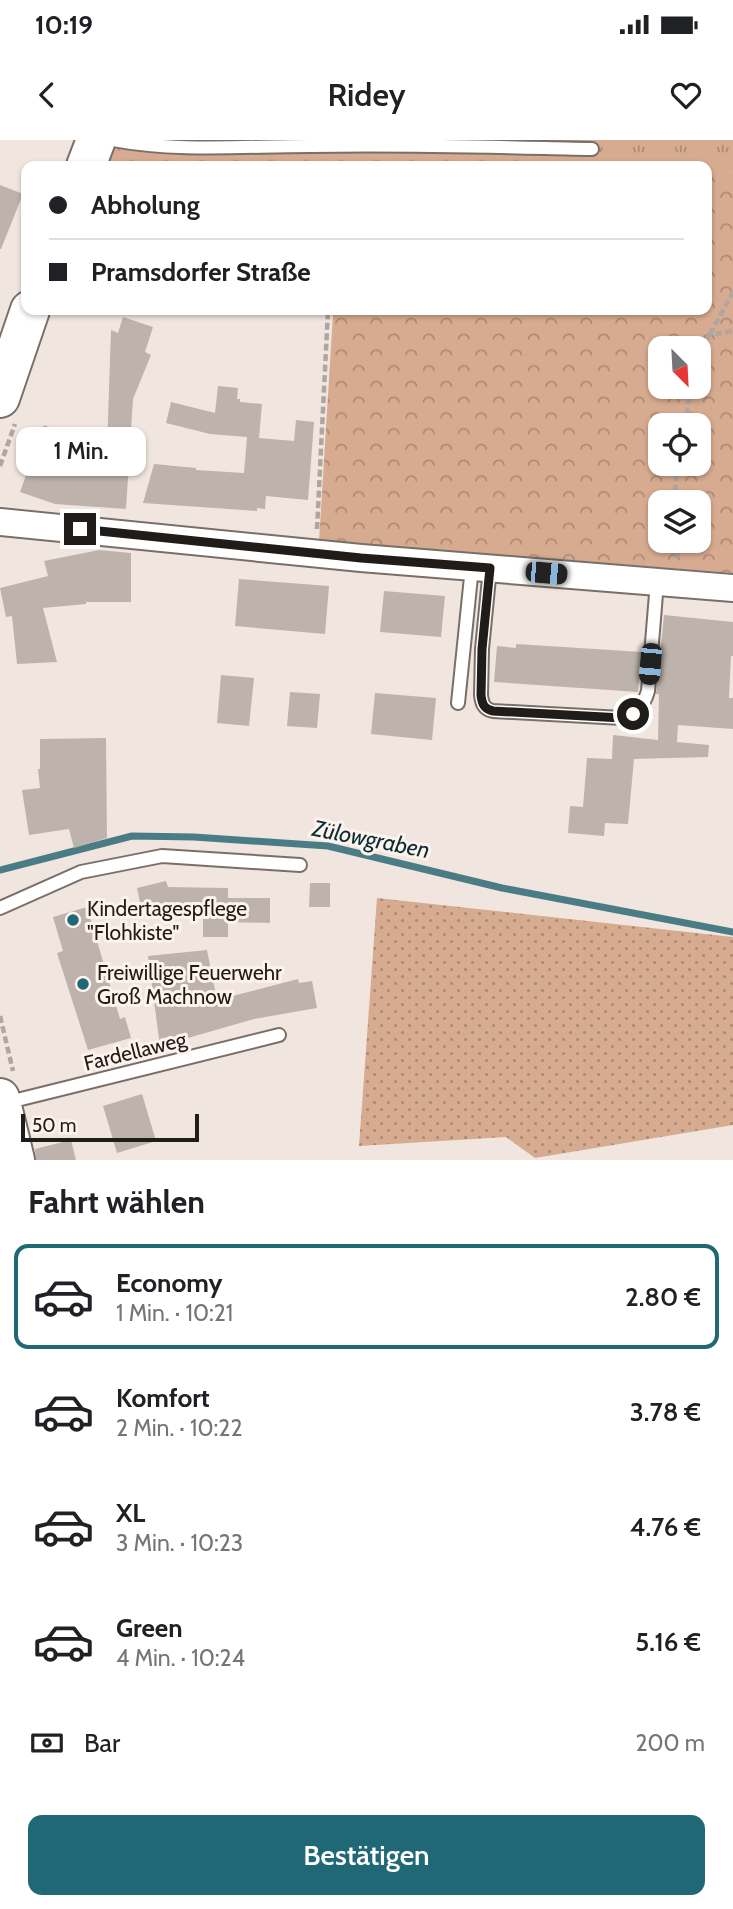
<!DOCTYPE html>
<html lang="de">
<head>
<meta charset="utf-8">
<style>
	body { margin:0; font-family:Cabin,sans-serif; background:#f2f2f2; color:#202124; height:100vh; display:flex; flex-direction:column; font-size:26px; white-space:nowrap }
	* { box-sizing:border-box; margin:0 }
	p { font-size:23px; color:#757577 }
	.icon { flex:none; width:38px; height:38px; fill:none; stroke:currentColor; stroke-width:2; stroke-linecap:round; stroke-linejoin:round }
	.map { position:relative; height:1020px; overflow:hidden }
	.drawer { display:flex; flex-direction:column; background:#fff; flex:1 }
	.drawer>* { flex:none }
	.guide { position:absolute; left:21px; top:21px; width:691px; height:154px; border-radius:14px; box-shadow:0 2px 5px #0004; display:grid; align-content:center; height:154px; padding:0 28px; background:#fff }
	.needle { width:46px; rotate:156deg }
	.tools { position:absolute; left:648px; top:196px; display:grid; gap:14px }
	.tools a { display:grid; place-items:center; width:63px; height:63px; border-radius:14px; background:#fff; box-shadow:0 2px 5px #0004; font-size:35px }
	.scale { position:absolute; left:21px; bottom:18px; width:178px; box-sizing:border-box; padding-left:7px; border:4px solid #201c1a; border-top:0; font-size:19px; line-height:24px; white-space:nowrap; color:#201c1a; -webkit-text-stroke:5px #fef3ec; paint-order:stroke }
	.end { position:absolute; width:32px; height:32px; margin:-16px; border:9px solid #201c1a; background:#fff; box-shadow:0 0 0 4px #fff }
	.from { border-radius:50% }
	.bubble { position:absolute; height:49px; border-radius:14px; background:#fff; box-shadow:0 2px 5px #0004; font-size:23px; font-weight:600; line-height:49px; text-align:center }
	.car { position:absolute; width:21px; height:42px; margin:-21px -10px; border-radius:9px; box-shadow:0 0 5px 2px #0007; background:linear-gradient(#222 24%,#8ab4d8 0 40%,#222 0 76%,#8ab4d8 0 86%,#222 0) }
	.guide b { display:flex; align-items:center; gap:24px; height:66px; font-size:26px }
	.guide b+b { border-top:2px solid #e0e0e0 }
	.guide i { width:18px; height:18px; background:#202124 }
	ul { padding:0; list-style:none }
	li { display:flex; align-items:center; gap:21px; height:105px; margin:0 14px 10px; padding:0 14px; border:4px solid transparent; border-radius:14px }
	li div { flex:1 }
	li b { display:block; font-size:26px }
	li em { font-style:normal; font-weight:600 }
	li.current { border-color:#206875 }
	li>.icon { width:63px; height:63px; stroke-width:1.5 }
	h2 { padding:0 28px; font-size:32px; line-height:84px }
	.pay { display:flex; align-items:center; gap:18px; height:77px; padding:0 28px; font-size:26px }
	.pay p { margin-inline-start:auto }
	.cta { display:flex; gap:14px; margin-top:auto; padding:14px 28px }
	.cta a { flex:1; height:80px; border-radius:14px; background:#206875; color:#fff; font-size:28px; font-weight:600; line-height:80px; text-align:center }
	.status { display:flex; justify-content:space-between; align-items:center; height:49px; padding:0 35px; background:#fff; direction:ltr }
	.status svg { height:19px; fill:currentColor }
	header { display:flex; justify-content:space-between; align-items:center; height:91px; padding:0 28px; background:#fff; font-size:32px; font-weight:600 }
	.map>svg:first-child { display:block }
	.grass { fill:url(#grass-dots) }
	.forest { fill:url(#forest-crowns); fill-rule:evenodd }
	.park { fill:url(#park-tufts) }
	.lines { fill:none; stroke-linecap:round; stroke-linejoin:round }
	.stream { stroke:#4a7c86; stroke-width:7 }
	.building { fill:#bdb3ac }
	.lane-casing { stroke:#796f69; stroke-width:16 }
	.street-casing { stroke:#796f69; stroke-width:30 }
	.primary-casing { stroke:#796f69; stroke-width:42 }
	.path { stroke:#afa6a1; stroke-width:4.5; stroke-dasharray:7 3.5; stroke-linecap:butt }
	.lane { stroke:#fff; stroke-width:12 }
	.street { stroke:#fff; stroke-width:26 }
	.primary { stroke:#fff; stroke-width:38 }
	.route { stroke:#201c1a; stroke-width:9 }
	.poi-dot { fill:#206875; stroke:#fef3ec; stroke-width:2.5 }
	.labels { text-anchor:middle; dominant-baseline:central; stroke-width:6; stroke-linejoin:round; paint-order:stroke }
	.poi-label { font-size:21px; fill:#201c1a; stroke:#fef3ec; text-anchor:start }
	.street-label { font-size:21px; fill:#201c1a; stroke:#fef3ec }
	.water-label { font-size:23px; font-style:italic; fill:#092e35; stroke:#fef3ec }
</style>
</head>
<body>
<div class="status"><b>10:19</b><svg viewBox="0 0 49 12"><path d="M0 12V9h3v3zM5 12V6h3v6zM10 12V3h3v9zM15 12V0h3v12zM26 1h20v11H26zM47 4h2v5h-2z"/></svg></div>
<header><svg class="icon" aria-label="back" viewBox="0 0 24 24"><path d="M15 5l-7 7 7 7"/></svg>Ridey<svg class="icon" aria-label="heart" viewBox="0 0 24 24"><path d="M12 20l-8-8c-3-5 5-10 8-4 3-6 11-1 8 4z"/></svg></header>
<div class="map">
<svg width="733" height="1020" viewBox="0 0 733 1020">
	<defs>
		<pattern id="grass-dots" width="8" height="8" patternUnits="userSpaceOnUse" patternTransform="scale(1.75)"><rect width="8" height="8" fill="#d7ab8f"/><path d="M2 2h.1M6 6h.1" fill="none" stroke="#ae8a74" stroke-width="1.8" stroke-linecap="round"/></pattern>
		<pattern id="forest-crowns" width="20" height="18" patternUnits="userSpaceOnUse" patternTransform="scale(1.75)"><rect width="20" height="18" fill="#d7ab8f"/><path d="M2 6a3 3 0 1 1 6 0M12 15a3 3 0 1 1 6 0" fill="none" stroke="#ae8a74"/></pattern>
		<pattern id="park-tufts" width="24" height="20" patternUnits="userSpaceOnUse" patternTransform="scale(1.75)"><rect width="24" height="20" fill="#d7ab8f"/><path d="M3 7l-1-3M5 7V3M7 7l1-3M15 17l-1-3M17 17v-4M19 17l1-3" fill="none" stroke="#ae8a74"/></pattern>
	</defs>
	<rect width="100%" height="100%" fill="#f1e6df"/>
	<path class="grass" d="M377 758 733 797V985L535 1018 506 997 359 1006Z"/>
	<path class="forest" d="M107 0H314L519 13V26H99Z
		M709 30 733 33V433L319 401 333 174 286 170H707V51ZM660 208H698V247H660ZM660 285H698V324H660ZM660 362H698V401H660Z"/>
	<path class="park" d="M314 0H733V33L709 31 707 51V26H519V13Z"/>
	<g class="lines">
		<path class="stream" d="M0 730 132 696 194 697 328 706 502 748 733 792"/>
	</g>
	<path class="building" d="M0 45 23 54 1 109H0Z
		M123 177 153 187 145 212 151 215 133 259 126 369 55 364 20 352 44 285 107 309 111 190 118 193Z
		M218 246 238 248 237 259H240V262L262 264 259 298 294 301 296 280 314 282 308 360 266 356 265 369 257 368V371L143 363 154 324 196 328V330L244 333 247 297 210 294 166 283 171 262 215 273Z
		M99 410 131 413V462H86V464L43 468 57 522 17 524 12 476 6 477 0 448 48 436 44 421Z
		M239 439 329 446 325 494 235 486Z
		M384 451 445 456 441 497 380 492Z
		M664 475 733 482V516H731L729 558H733V589L678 585 677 602 709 605 708 617 634 619 628 684 605 683 604 696 568 693 570 666 583 667 587 618 612 619 613 595 658 600 659 554H656Z
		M516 504 642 512 638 552 494 542 497 506 516 508Z
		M221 535 254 538 249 586 217 583Z
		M290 552 320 554 317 588 287 586Z
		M375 553 436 558 432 600 371 594Z
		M106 598 107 698 74 708 69 689 29 695 22 650 40 648 38 629H40V599Z
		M166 741 168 747 228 748V758H270V783L228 782V797H203V770H180L158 777 155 775 143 777 137 748Z
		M310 743H330V767H309Z
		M87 767 120 879 125 877 131 898 88 910 57 813 63 811 53 777Z
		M207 810 217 860 298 839 299 843 312 841 317 868 254 879 160 906 148 816Z
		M142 954 156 1001 117 1013 103 966Z
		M71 1000 76 1020H36L35 1009Z"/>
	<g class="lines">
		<g class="lane-casing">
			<path id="lane" d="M113 0C177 12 245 6 310 6 404 4 498 7 592 9
				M490 428 482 509 481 555C482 564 484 569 493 571L622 578C636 575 644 565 648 551L657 442
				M458 563 472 427
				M0 768 81 732 162 716 300 725
				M5 963 279 895"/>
		</g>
		<g class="street-casing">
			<path id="street" d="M0 382 361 418 733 448"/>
		</g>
		<g class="primary-casing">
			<path id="primary" d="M86 26 96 0
				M0 258 30 170
				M0 958 15 1020"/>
		</g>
		<path class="path" d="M710 194 733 152
			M698 218 709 195 733 191
			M685 285 691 247
			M0 326 15 284
			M676 362 675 343 678 324
			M317 389 328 170
			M677 401 678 422
			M0 876 13 931"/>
		<use href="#lane" class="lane"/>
		<use href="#street" class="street"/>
		<use href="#primary" class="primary"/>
	</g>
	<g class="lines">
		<path class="route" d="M80 389 361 418 490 428 482 509 481 555C482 564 484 569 493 571L622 578 633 574"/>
	</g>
	<g class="poi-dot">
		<circle cx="73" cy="780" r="7"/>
		<circle cx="83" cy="844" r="7"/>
	</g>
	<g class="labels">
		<g class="poi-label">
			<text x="87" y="768">Kindertagespflege<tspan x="87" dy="24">"Flohkiste"</tspan></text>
			<text x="97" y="832">Freiwillige Feuerwehr<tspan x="97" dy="24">Groß Machnow</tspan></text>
		</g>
		<g class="street-label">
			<text transform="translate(135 911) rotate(-14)">Fardellaweg</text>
		</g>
		<g class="water-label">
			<text transform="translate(371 699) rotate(11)">Zülowgraben</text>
		</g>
	</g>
</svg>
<div class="tools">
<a><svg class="needle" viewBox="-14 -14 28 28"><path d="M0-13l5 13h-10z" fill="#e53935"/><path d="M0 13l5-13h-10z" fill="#757577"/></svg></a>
<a><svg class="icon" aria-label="locate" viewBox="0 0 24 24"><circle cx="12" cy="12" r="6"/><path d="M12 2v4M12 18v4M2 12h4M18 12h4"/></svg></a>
<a><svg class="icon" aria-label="layers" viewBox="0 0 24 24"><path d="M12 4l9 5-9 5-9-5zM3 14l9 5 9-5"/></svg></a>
</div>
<div class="scale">50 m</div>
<i class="end from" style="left:633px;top:574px"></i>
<i class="end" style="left:80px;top:389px"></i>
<div class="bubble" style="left:16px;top:287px;width:130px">1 Min.</div>
<i class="car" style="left:546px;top:433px;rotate:95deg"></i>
<i class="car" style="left:650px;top:524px;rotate:185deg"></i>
<div class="guide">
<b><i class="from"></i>Abholung</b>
<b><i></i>Pramsdorfer Straße</b>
</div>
</div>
<section class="drawer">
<h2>Fahrt wählen</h2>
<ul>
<li class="current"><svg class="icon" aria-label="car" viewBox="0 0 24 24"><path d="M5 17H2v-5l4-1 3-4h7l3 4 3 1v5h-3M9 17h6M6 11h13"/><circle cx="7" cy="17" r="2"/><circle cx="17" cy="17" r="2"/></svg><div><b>Economy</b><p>1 Min. · 10:21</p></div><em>2.80 €</em></li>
<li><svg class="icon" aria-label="car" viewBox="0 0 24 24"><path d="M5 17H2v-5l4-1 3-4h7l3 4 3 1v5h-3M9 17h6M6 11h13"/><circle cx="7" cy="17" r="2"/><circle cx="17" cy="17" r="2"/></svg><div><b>Komfort</b><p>2 Min. · 10:22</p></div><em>3.78 €</em></li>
<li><svg class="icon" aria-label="car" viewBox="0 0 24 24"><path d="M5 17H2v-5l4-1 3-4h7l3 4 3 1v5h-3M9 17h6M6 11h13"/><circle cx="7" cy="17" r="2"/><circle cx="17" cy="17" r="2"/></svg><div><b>XL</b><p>3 Min. · 10:23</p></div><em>4.76 €</em></li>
<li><svg class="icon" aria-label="car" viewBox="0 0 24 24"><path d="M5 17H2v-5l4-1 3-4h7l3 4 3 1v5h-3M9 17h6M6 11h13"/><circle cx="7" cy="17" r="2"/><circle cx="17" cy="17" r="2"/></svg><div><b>Green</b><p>4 Min. · 10:24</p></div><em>5.16 €</em></li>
</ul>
<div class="pay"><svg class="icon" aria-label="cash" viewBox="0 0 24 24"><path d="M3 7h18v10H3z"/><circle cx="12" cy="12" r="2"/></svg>Bar<p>200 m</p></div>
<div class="cta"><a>Bestätigen</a></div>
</section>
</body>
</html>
